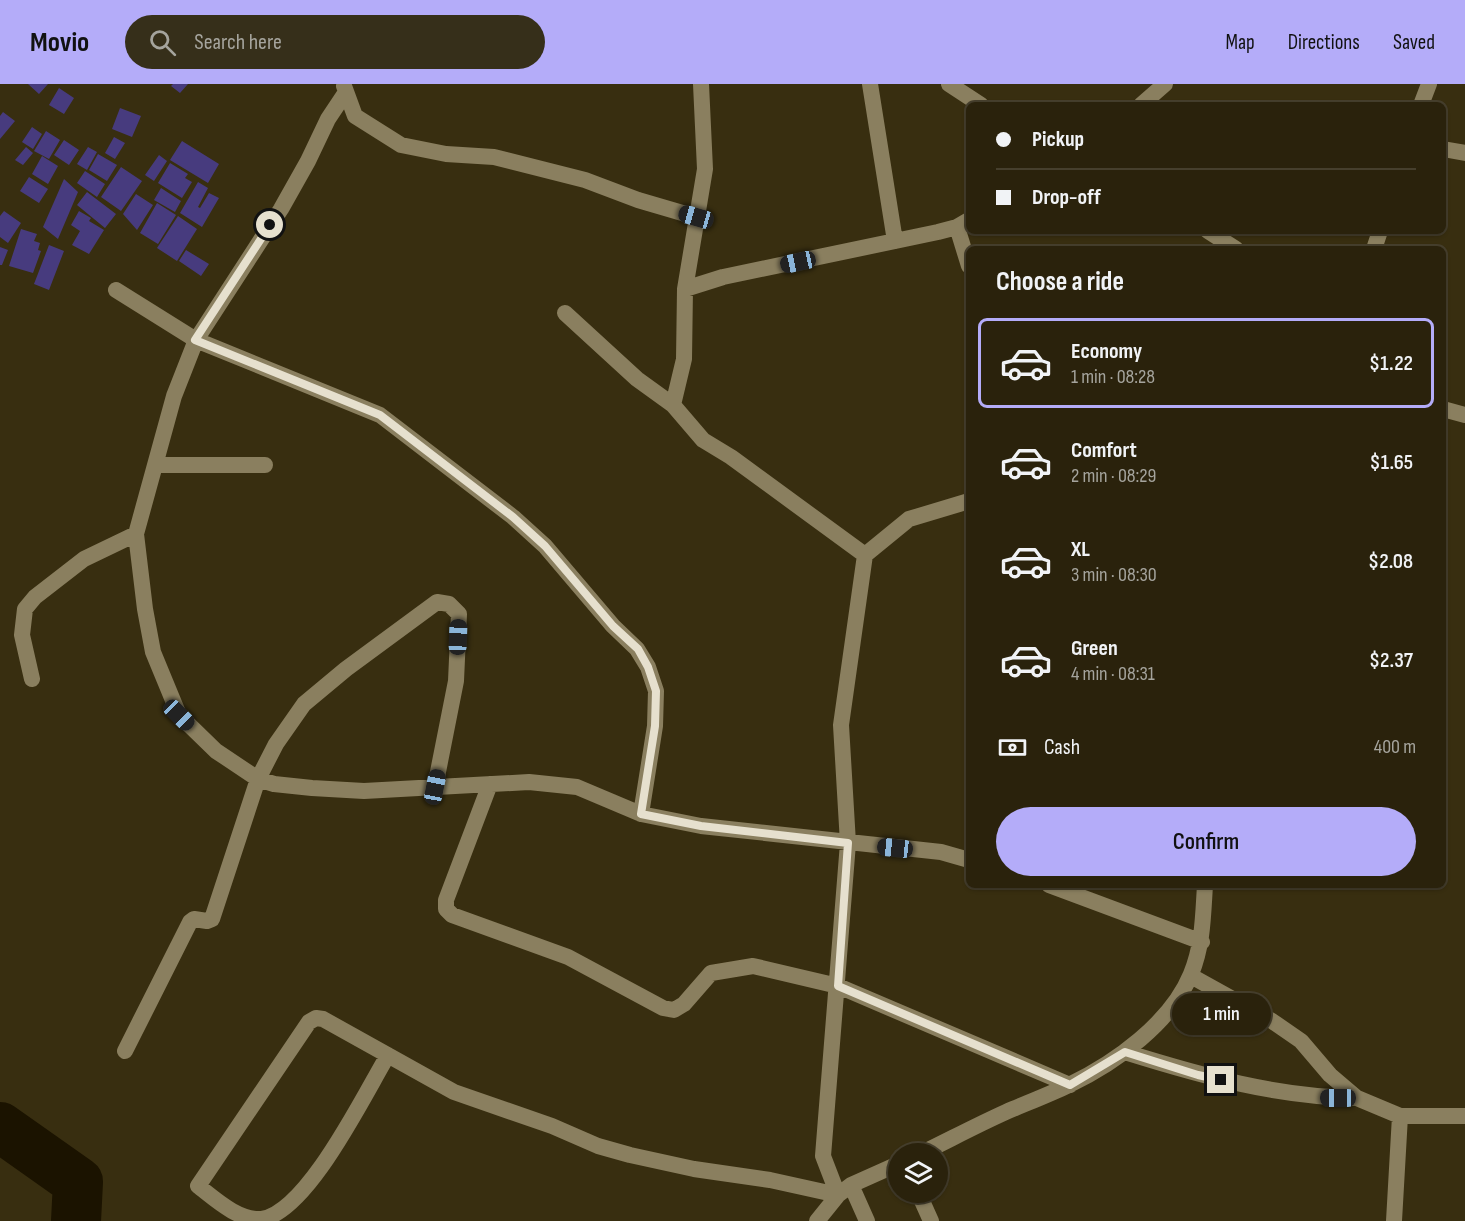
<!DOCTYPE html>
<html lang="en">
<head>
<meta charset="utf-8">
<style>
	body { margin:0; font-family:"Sofia Sans Condensed",sans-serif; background:#362f1a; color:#f1f3f6; height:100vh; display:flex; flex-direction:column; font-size:22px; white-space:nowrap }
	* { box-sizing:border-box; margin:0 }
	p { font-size:20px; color:#a5a49d }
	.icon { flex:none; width:33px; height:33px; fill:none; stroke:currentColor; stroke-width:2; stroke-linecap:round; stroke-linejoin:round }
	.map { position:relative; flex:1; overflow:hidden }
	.drawer { position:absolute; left:966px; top:162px; width:480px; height:642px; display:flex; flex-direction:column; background:#2a220c; border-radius:9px; box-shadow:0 2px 4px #0004,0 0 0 2px #463f2d }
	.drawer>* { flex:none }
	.banner { position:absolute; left:966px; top:18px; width:480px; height:132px; border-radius:9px; box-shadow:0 2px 4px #0004,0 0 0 2px #463f2d; display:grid; align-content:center; height:132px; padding:0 30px; background:#2a220c }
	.fabs { position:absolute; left:888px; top:1059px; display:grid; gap:12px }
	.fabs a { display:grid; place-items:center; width:60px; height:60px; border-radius:50%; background:#2a220c; box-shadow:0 2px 4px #0004,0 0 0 2px #463f2d; font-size:30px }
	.end { position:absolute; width:27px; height:27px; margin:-14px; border:8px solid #e6e0ce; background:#111; box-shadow:0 0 0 3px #111 }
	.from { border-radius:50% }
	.bubble { position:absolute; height:42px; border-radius:21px; background:#2a220c; box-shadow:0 2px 4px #0004,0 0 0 2px #463f2d; font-size:20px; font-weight:600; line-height:42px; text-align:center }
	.car { position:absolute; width:18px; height:36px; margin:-18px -9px; border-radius:8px; box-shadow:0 0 4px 2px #0007; background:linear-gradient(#222 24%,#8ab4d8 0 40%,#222 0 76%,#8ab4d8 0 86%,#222 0) }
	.banner b { display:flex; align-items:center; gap:21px; height:57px; font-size:22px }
	.banner b+b { border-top:2px solid #463f2d }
	.banner i { width:15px; height:15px; background:#f1f3f6 }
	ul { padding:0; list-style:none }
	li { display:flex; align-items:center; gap:18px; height:90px; margin:0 12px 9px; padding:0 18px; border:3px solid transparent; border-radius:9px }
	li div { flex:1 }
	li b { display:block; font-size:22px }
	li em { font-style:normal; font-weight:600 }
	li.active { border-color:#b4acf9 }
	li>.icon { width:54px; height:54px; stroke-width:1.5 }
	h2 { padding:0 30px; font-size:27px; line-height:72px }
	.pay { display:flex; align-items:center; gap:15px; height:66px; padding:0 30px; font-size:22px }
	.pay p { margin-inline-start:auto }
	.action { display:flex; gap:12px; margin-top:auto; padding:12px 30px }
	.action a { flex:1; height:69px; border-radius:36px; background:#b4acf9; color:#111; font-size:24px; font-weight:600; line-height:69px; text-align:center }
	header { display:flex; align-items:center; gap:36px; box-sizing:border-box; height:84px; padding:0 30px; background:#b4acf9; color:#111 }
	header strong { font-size:28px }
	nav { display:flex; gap:33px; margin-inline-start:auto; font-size:21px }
	.search { width:420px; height:54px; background:#362f1a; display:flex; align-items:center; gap:15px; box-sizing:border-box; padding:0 21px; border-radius:33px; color:#a5a49d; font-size:22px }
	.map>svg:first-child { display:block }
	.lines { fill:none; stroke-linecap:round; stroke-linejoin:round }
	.river { stroke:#1b1300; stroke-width:50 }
	.building { fill:#473b7e }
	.minor { stroke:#8a7f5f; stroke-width:16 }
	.route { stroke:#e6e0ce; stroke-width:8 }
</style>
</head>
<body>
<header>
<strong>Movio</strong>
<div class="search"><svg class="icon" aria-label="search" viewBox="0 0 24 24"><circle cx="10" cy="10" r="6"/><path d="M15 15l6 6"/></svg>Search here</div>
<nav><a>Map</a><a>Directions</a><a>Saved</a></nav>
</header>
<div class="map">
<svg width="1465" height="1137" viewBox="0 0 1465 1137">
	<rect width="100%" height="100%" fill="#382e10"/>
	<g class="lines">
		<path class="river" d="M0 1043 78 1098 76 1137"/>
	</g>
	<path class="building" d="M28 0H48L39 10Z
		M173 0H188L180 9 171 2Z
		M59 4 74 14 64 30 49 21Z
		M120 24 141 32 132 53 112 45Z
		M3 28 15 37 0 55V32Z
		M32 43 42 50 33 65 22 58Z
		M46 47 60 56 49 75 34 67Z
		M114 53 125 59 115 75 105 69Z
		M64 56 79 66 69 81 54 71Z
		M182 57 219 80 208 99 170 76Z
		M26 63 33 69 23 81 15 76Z
		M88 63 97 68 87 86 77 80Z
		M98 70 117 81 107 97 89 86Z
		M159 71 167 77 154 97 145 91Z
		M42 72 58 82 48 100 32 90Z
		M170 79 188 90 185 94 192 98 182 114 158 99Z
		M121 83 142 97 121 127 101 113Z
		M85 87 105 100 97 113 77 99Z
		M29 93 48 105 39 119 20 107Z
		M64 95 78 108 58 155 43 143Z
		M198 98 208 104 198 123 200 124 209 109 219 114 202 143 180 129Z
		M161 104 181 117 175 128 154 116Z
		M87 108 116 130 105 144 77 121Z
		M136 110 153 121 137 146 123 130Z
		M157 119 176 131 158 160 140 149Z
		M4 127 21 139 8 159 0 153V132Z
		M79 127 91 134 89 137 104 146 89 170 72 161 80 147 71 141Z
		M178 132 197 145 177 177 157 164Z
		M21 145 37 150 34 157 40 159 38 166 41 167 33 189 9 182Z
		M49 161 64 167 49 206 34 200Z
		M0 163 8 166 2 181H0Z
		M186 166 209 180 201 192 179 177Z"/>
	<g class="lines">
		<path class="minor" d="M870 0 895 157
			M949 0 981 21
			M344 2 355 32 401 61 446 70 494 73 585 96 638 116 696 133
			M346 8 328 35 308 77 281 125 196 256 174 312 136 450 145 525 153 568 179 631 216 667 258 695 274 700 312 704 364 707 529 698 577 703 641 730 701 742 941 768 969 776
			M1141 21 1165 0
			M1421 21 1429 0
			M1443 65 1465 69
			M957 143 969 182
			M1208 147 1236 165
			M1374 165 1380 147
			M685 205 723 193 938 148 957 143 969 136
			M116 206 196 256 380 331 513 433 545 462 613 542 637 565 648 583 656 607 655 642 641 730
			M565 229 637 295 673 321 703 356 731 373 865 471
			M673 321 684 275 685 205 705 85 701 0
			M1443 325 1465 331
			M156 381H265
			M32 595 22 551 25 525 35 513 84 475 136 450
			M490 700 446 816V825L452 831 568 873 663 924 674 926 684 920 711 889 753 882 838 902 1070 1001
			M1049 801 1202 858
			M1191 892 1272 937 1301 957 1330 991 1357 1014 1400 1032H1465
			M125 967 190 838 194 835 207 837 212 835 258 695 276 660 304 620 346 585 437 518 449 520 459 530 456 597 435 703
			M1125 968C1202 992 1277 1013 1357 1014
			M388 971C364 1011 308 1127 262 1135 238 1137 215 1115 198 1102L309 938 316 934 323 935 454 1008 552 1042 598 1062 630 1071 694 1085 770 1096 838 1111 823 1072 848 759 841 641 865 471 909 435 969 417
			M920 1070C949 1056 977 1041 1006 1028 1027 1019 1048 1011 1069 1001 1115 979 1171 939 1191 890 1203 861 1203 832 1205 801
			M851 1101 867 1137
			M918 1108 931 1137
			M817 1137 838 1111 851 1101 898 1080
			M1394 1137 1400 1032"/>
	</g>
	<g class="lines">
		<path class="route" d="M270 141 195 256 380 331 513 433 545 462 613 542 638 565 648 583 656 607 655 642 641 730 701 742 848 759 838 902 1070 1001 1125 968 1198 991 1221 996"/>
	</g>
</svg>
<div class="fabs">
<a><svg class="icon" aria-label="layers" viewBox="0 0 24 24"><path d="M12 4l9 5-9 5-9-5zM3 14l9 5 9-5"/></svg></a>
</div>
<i class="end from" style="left:270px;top:141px"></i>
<i class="end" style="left:1221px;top:996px"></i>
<div class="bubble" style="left:1172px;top:909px;width:99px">1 min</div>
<i class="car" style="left:696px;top:133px;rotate:286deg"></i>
<i class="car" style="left:798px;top:178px;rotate:258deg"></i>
<i class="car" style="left:458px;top:553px;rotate:2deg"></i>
<i class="car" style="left:179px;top:631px;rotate:135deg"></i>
<i class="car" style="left:435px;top:703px;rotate:11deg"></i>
<i class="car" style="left:895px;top:764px;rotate:276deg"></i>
<i class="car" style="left:1338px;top:1014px;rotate:270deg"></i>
<div class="banner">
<b><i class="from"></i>Pickup</b>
<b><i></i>Drop-off</b>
</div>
<section class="drawer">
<h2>Choose a ride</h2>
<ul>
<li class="active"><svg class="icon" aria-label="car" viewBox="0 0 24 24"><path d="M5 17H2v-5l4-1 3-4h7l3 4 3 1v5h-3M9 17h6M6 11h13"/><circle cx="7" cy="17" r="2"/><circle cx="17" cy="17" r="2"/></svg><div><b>Economy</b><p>1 min · 08:28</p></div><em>$1.22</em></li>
<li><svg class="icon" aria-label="car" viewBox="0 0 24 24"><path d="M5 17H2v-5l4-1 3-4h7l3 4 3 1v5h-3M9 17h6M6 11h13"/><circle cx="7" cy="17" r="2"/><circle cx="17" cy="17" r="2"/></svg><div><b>Comfort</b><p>2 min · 08:29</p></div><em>$1.65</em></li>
<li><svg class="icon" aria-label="car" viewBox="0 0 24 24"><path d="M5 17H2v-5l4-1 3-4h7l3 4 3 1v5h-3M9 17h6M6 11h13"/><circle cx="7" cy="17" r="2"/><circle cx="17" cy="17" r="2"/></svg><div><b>XL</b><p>3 min · 08:30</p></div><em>$2.08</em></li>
<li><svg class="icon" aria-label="car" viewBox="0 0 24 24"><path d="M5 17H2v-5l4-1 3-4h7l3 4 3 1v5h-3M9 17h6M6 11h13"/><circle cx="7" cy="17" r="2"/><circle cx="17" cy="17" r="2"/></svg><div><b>Green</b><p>4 min · 08:31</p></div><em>$2.37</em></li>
</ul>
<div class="pay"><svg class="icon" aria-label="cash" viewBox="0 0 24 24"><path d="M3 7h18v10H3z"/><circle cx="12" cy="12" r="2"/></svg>Cash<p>400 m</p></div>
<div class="action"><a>Confirm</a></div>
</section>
</div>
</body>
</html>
